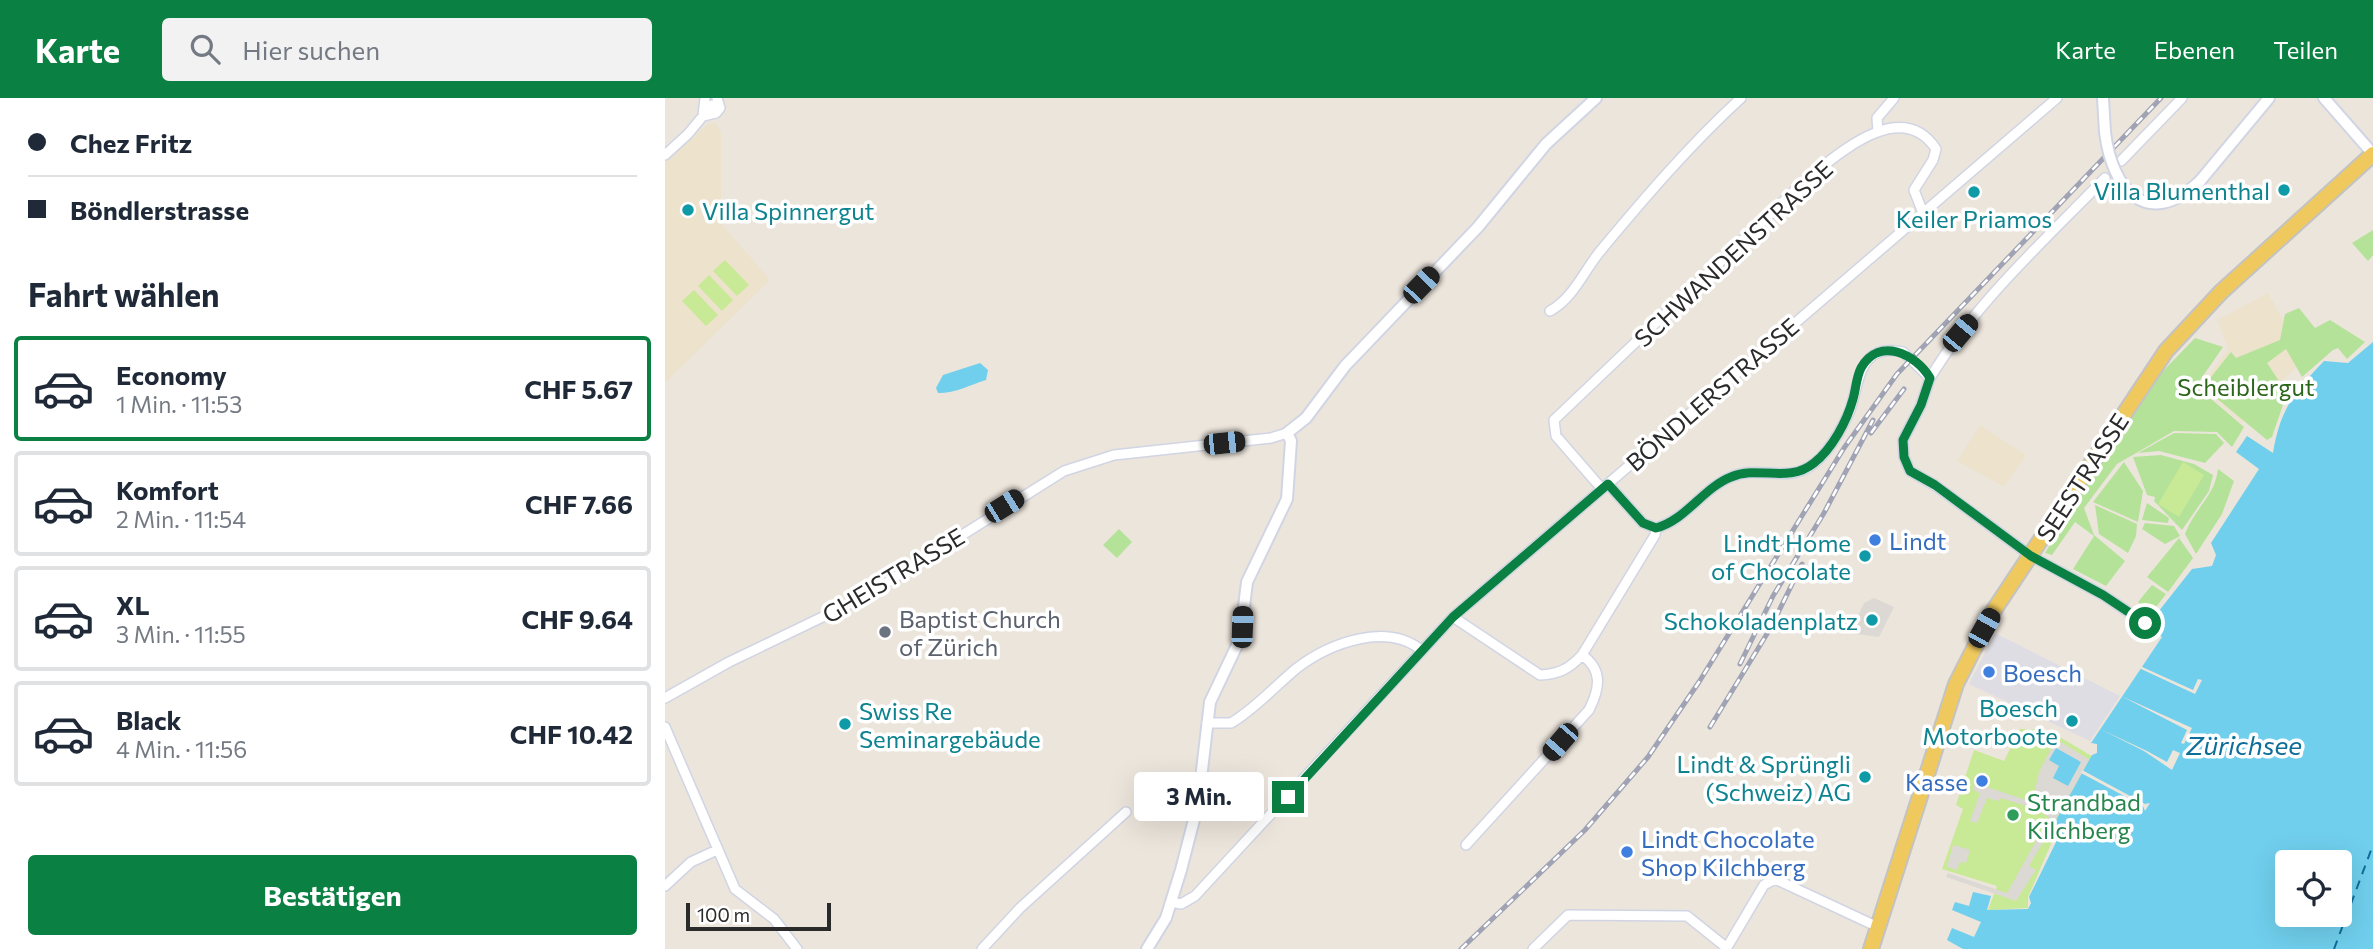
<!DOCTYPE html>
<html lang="de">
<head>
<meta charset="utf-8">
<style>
	body { margin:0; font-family:Commissioner,sans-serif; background:#f2f2f3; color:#1f2937; height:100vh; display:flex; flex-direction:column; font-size:26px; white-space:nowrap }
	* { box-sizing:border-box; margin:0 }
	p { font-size:23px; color:#747a83 }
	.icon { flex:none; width:38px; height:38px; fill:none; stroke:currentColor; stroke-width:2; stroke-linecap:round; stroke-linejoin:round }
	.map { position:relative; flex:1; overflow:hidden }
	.details { display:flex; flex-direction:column; background:#fff; width:665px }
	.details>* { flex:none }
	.top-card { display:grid; align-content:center; height:154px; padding:0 28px; background:#fff }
	.buttons { position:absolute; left:1610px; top:752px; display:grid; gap:14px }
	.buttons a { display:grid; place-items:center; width:77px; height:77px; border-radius:7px; background:#fff; box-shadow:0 7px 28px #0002; font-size:35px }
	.scale { position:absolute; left:21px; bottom:18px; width:145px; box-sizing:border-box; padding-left:7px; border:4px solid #2a2a2a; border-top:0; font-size:19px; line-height:24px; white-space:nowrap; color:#2a2a2a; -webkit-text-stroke:5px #fff; paint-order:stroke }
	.end { position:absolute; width:32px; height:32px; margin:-16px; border:9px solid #0b8043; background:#fff; box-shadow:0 0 0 4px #fff }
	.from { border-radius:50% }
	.bubble { position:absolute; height:49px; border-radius:7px; background:#fff; box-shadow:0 7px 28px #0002; font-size:23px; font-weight:700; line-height:49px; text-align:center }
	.car { position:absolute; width:21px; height:42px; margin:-21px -10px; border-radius:9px; box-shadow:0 0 5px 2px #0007; background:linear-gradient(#222 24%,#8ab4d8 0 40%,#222 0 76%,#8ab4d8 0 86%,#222 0) }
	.top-card b { display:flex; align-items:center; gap:24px; height:66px; font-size:26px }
	.top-card b+b { border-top:2px solid #e0e1e3 }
	.top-card i { width:18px; height:18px; background:#1f2937 }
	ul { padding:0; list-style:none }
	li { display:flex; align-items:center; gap:21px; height:105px; margin:0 14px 10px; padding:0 14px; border:4px solid #e0e1e3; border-radius:7px }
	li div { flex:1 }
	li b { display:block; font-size:26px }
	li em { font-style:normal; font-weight:700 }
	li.current { border-color:#0b8043 }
	li>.icon { width:63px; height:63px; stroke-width:1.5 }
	h2 { padding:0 28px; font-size:32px; line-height:84px }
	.action { display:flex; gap:14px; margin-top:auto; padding:14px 28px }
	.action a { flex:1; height:80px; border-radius:7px; background:#0b8043; color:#fff; font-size:28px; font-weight:700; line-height:80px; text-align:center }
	header { display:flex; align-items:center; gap:42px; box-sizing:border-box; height:98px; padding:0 35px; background:#0b8043; color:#fff }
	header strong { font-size:33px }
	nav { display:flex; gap:38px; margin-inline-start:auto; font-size:24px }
	.search { width:490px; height:63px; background:#f2f2f3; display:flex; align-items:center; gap:18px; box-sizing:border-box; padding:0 24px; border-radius:7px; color:#747a83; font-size:26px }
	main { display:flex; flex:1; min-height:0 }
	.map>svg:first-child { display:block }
	.industrial { fill:#dfdde4 }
	.education { fill:#ede2cc }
	.green { fill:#b4e299 }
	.pitch { fill:#c8e995 }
	.plaza { fill:#dcd8d3 }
	.water { fill:#70cfed; fill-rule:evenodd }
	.pier { fill:#ece5dc }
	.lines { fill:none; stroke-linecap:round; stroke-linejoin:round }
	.ferry { stroke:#0f6d99; stroke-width:2; stroke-dasharray:9 7; stroke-linecap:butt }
	.minor-casing { stroke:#d1d5e3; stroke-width:12 }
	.tertiary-casing { stroke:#d1d5e3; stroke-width:14 }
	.primary-casing { stroke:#c3c3c3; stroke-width:18 }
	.minor { stroke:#fff; stroke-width:9 }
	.tertiary { stroke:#fff; stroke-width:10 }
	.primary { stroke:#efc95e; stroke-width:14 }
	.rail-casing { stroke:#9fa3b4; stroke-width:5 }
	.rail { stroke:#fff; stroke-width:2.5; stroke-dasharray:8; stroke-linecap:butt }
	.tertiary-bridge-casing { stroke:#d1d5e3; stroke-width:14; stroke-linecap:butt }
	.tertiary-bridge { stroke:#fff; stroke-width:10 }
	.route { stroke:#0b8043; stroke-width:9 }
	.culture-dot { fill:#0f9aa8; stroke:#fff; stroke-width:2.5 }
	.shop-dot { fill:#3f7fe0; stroke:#fff; stroke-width:2.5 }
	.worship-dot { fill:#6b7280; stroke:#fff; stroke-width:2.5 }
	.leisure-dot { fill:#2e9e5b; stroke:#fff; stroke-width:2.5 }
	.labels { text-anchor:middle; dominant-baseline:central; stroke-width:7; stroke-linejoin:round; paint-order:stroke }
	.culture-label { font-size:24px; fill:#0d838f; stroke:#fff; text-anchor:end }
	.street-label { font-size:24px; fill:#2a2a2a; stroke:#fff }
	.park-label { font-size:24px; fill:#2c661b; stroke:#fff }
	.shop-label { font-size:24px; fill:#366cbe; stroke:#fff; text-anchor:start }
	.worship-label { font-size:24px; fill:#5b616d; stroke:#fff; text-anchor:start }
	.leisure-label { font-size:24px; fill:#27864d; stroke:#fff; text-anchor:start }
	.water-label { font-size:26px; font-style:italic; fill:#0f6d99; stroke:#fff }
</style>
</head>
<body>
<header>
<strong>Karte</strong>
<div class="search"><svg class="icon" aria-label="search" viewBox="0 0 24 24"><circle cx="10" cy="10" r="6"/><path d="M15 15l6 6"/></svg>Hier suchen</div>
<nav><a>Karte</a><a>Ebenen</a><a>Teilen</a></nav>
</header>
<main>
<section class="details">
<div class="top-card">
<b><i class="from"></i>Chez Fritz</b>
<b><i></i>Böndlerstrasse</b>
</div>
<h2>Fahrt wählen</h2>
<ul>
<li class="current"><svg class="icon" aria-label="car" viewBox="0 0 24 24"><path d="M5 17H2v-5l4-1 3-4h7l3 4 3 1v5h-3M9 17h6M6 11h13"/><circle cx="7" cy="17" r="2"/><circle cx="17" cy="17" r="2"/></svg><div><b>Economy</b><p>1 Min. · 11:53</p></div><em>CHF 5.67</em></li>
<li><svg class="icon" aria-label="car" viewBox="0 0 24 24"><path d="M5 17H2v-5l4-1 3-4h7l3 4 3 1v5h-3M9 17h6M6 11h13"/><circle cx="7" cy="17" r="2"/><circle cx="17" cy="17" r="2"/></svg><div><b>Komfort</b><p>2 Min. · 11:54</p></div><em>CHF 7.66</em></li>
<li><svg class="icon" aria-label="car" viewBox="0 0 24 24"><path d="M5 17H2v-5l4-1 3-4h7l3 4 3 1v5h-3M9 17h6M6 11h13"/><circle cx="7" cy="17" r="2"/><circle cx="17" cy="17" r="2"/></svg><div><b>XL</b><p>3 Min. · 11:55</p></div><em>CHF 9.64</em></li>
<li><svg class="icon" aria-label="car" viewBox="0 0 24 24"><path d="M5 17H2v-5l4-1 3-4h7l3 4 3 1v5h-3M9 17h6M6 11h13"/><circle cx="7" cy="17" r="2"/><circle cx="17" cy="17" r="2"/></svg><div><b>Black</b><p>4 Min. · 11:56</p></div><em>CHF 10.42</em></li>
</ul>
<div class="action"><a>Bestätigen</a></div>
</section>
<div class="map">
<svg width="1708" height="851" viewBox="0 0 1708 851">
	<rect width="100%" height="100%" fill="#ece5dc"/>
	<path class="industrial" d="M1330 535 1455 598 1425 643 1304 586Z"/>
	<path class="education" d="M50 25 56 34V125L105 182 0 285V65L43 26Z
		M1603 195 1640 260 1577 325 1535 289 1563 251 1552 222Z
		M1315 327 1361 357 1339 389 1292 363Z"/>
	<path class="green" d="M1708 132V157L1703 163 1687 145Z
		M1634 210 1650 230 1665 222 1700 244 1682 261 1673 250 1668 252 1637 279 1621 251 1602 265 1622 295 1607 339 1602 342 1538 289 1566 254 1571 260 1615 242 1620 216Z
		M1530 240 1558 249 1531 288 1579 329 1567 349 1552 334 1509 333 1466 358 1452 366 1419 410 1429 437 1460 463 1441 488 1408 471 1429 438 1410 424 1387 457 1380 455 1475 297Z
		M1509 335 1551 336 1559 345 1540 365 1494 353 1473 355Z
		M1496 357 1529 366 1548 377 1544 393 1517 432 1489 403 1490 399 1482 397 1468 359Z
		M1459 364 1478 393 1473 424 1428 404Z
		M1553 371 1569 383 1557 416 1531 456 1520 436C1529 411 1550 398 1553 371Z
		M1482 405 1504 420 1503 425 1477 422Z
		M1430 407 1472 426 1471 438 1463 455 1434 436Z
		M1480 425 1509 428 1515 438 1500 446 1477 431Z
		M454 431 467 444 452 460 438 447Z
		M1514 440 1528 460 1503 494 1482 479Z
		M1487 487 1501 496 1482 521 1474 516 1479 509 1473 504Z"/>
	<path class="pitch" d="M60 162 84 187 72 198 48 173Z
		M44 177 68 202 57 213 33 188Z
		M29 192 53 217 41 228 17 203Z
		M1518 364 1539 377 1514 419 1493 406Z
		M1355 631 1383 632 1430 660 1396 723 1363 799V810L1323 812 1332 788 1277 771 1298 711 1291 707 1309 652 1339 663Z"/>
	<path class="plaza" d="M1209 500 1229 509 1214 539 1185 535 1199 505Z
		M1391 641 1425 662 1364 768 1371 772 1351 803 1281 779 1283 775 1342 795 1384 720 1374 712 1336 700 1334 703 1322 700 1312 725 1305 723 1315 695 1308 692 1310 685 1376 707 1380 698 1370 692 1374 674Z
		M1288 747 1305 752 1301 765 1295 764 1292 772 1282 769Z"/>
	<path class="water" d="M1708 244V851H1298L1282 842 1287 830 1309 839 1316 824 1287 812 1290 804 1304 808 1308 794 1326 798 1322 812 1363 811 1366 805 1364 799 1396 734 1390 724 1427 657 1432 655V646L1426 645 1497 539 1482 528 1527 471 1547 468 1551 457 1546 445 1594 371 1571 354 1582 338 1608 355C1615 311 1630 293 1659 263L1683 265ZM1622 765H1675V817H1622Z
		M315 265 323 272 321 282C304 287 292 295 273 295L271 290 278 277Z
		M1391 650 1416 664 1403 688 1388 680 1394 668 1384 662Z"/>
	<path class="pier" d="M1475 568 1528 592 1533 581 1537 582 1530 596 1474 570Z
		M1456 598 1527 630 1519 646 1516 645 1522 632Z
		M1435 631 1482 653 1502 664 1508 652 1515 655 1507 672 1479 653Z
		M1417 672 1480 706 1485 705 1480 713 1478 708 1416 675Z"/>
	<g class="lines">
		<path class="ferry" d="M1669 851 1708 747"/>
		<g class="minor-casing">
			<path id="minor" d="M40 0 38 18 51 15 55 10 52 0
				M1213 34 1212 20 1229 0
				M0 57 23 36 47 7
				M1456 63 1517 0
				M885 213C909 200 919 172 937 151 981 98 1025 47 1076 0
				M1265 280C1311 204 1379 143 1440 80
				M943 386 978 425 991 430C1021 422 1038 390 1066 379 1099 365 1127 391 1157 358 1168 346 1179 327 1185 312 1195 282 1194 244 1238 254L1265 280 1256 307 1238 342 1239 359 1245 373 1271 388 1366 458 1438 497 1480 525
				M937 391 891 338 889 322 1144 79C1177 53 1237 0 1271 51L1268 62 1249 92 1258 115
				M788 519 875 577C894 576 904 571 917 557L990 437 991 430
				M0 600 64 564 197 500 399 373 449 357 606 340 622 335
				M542 625H566C590 611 610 588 632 570 665 545 721 524 756 552
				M0 629 70 791 109 821 132 851
				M801 747 924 612C935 590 938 572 917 557
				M0 788 26 764 52 752
				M506 804 516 806 530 798 788 519 1392 0
				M317 851 355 810 461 714
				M868 851 903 817 1022 818 1062 850
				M1061 851 1099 787 1110 781 1213 829"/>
		</g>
		<g class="tertiary-casing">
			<path id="tertiary" d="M1438 0 1440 34
				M1659 0 1708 56
				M1535 83 1604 0
				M482 851 501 820 516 772 533 706 545 604 575 541 582 484 622 401 626 343 622 335 641 320 680 268 813 129 881 46 931 0"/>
		</g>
		<g class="primary-casing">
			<path id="primary" d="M1206 851 1291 586 1327 515 1501 253 1556 194 1708 56"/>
		</g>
		<use href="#minor" class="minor"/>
		<use href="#tertiary" class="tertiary"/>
		<use href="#primary" class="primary"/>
		<g class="rail-casing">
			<path id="rail" d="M1206 335 1239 291
				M1075 566 1108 498 1159 415 1208 322
				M1045 629 1105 531 1137 466
				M796 851 920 732 983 659 1034 584 1179 350 1232 276 1496 0"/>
		</g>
		<use href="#rail" class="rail"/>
		<g class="tertiary-bridge-casing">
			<path id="tertiary-bridge" d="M1440 34C1447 92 1482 133 1535 83"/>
		</g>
		<use href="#tertiary-bridge" class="tertiary-bridge"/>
	</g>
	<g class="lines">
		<path class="route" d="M623 699 788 519 943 386 978 425 991 430C1021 422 1038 390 1066 379 1094 367 1123 386 1149 365 1167 351 1182 323 1188 301 1191 291 1191 280 1196 270 1214 238 1251 256 1265 280L1256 307 1238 342 1239 359 1245 373 1270 387 1366 458 1438 497 1480 525"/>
	</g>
	<g class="culture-dot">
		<circle cx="1619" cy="92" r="7"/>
		<circle cx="1309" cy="94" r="7"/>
		<circle cx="23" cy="112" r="7"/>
		<circle cx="1200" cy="458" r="7"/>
		<circle cx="1207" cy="522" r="7"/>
		<circle cx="1407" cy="623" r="7"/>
		<circle cx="180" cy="626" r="7"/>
		<circle cx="1200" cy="679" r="7"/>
	</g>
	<g class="shop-dot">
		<circle cx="1210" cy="442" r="7"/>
		<circle cx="1324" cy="574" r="7"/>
		<circle cx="1317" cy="683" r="7"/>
		<circle cx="962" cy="754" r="7"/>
	</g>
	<circle class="worship-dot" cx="220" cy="534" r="7"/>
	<circle class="leisure-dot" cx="1348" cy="717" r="7"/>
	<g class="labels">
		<g class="culture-label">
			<text x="1605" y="92">Villa Blumenthal</text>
			<text x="37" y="112" text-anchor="start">Villa Spinnergut</text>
			<text x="1309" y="120" text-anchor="middle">Keiler Priamos</text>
			<text x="1186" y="444">Lindt Home<tspan x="1186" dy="28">of Chocolate</tspan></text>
			<text x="1193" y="522">Schokoladenplatz</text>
			<text x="1393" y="609">Boesch<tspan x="1393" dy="28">Motorboote</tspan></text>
			<text x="194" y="612" text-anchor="start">Swiss Re<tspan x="194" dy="28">Seminargebäude</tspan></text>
			<text x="1186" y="665">Lindt &amp; Sprüngli<tspan x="1186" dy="28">(Schweiz) AG</tspan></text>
		</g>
		<g class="street-label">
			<text transform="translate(1068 155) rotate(-43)">SCHWANDENSTRASSE</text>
			<text transform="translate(1047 296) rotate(-41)">BÖNDLERSTRASSE</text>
			<text transform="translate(1417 379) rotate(-57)">SEESTRASSE</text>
			<text transform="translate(228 477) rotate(-31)">GHEISTRASSE</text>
		</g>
		<g class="park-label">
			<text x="1581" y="288">Scheiblergut</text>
		</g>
		<g class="shop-label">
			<text x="1224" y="442">Lindt</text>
			<text x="1338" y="574">Boesch</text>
			<text x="1303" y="683" text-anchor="end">Kasse</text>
			<text x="976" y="740">Lindt Chocolate<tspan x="976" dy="28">Shop Kilchberg</tspan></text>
		</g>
		<g class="worship-label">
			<text x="234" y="520">Baptist Church<tspan x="234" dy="28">of Zürich</tspan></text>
		</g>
		<g class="leisure-label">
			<text x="1362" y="703">Strandbad<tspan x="1362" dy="28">Kilchberg</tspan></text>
		</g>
		<g class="water-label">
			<text x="1579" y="646">Zürichsee</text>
		</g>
	</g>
</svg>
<div class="buttons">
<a><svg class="icon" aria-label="locate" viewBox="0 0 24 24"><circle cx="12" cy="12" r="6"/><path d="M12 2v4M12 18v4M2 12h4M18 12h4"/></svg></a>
</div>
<div class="scale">100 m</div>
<i class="end from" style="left:1480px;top:525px"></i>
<i class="end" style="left:623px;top:699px"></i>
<div class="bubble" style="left:469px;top:674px;width:130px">3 Min.</div>
<i class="car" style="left:756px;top:187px;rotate:44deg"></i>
<i class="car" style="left:1295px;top:235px;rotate:40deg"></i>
<i class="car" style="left:559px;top:345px;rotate:84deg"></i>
<i class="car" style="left:339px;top:408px;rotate:58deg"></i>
<i class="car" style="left:577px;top:529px;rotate:2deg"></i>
<i class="car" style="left:1319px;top:530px;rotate:29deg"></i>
<i class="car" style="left:895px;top:644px;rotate:221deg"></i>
</div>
</main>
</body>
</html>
